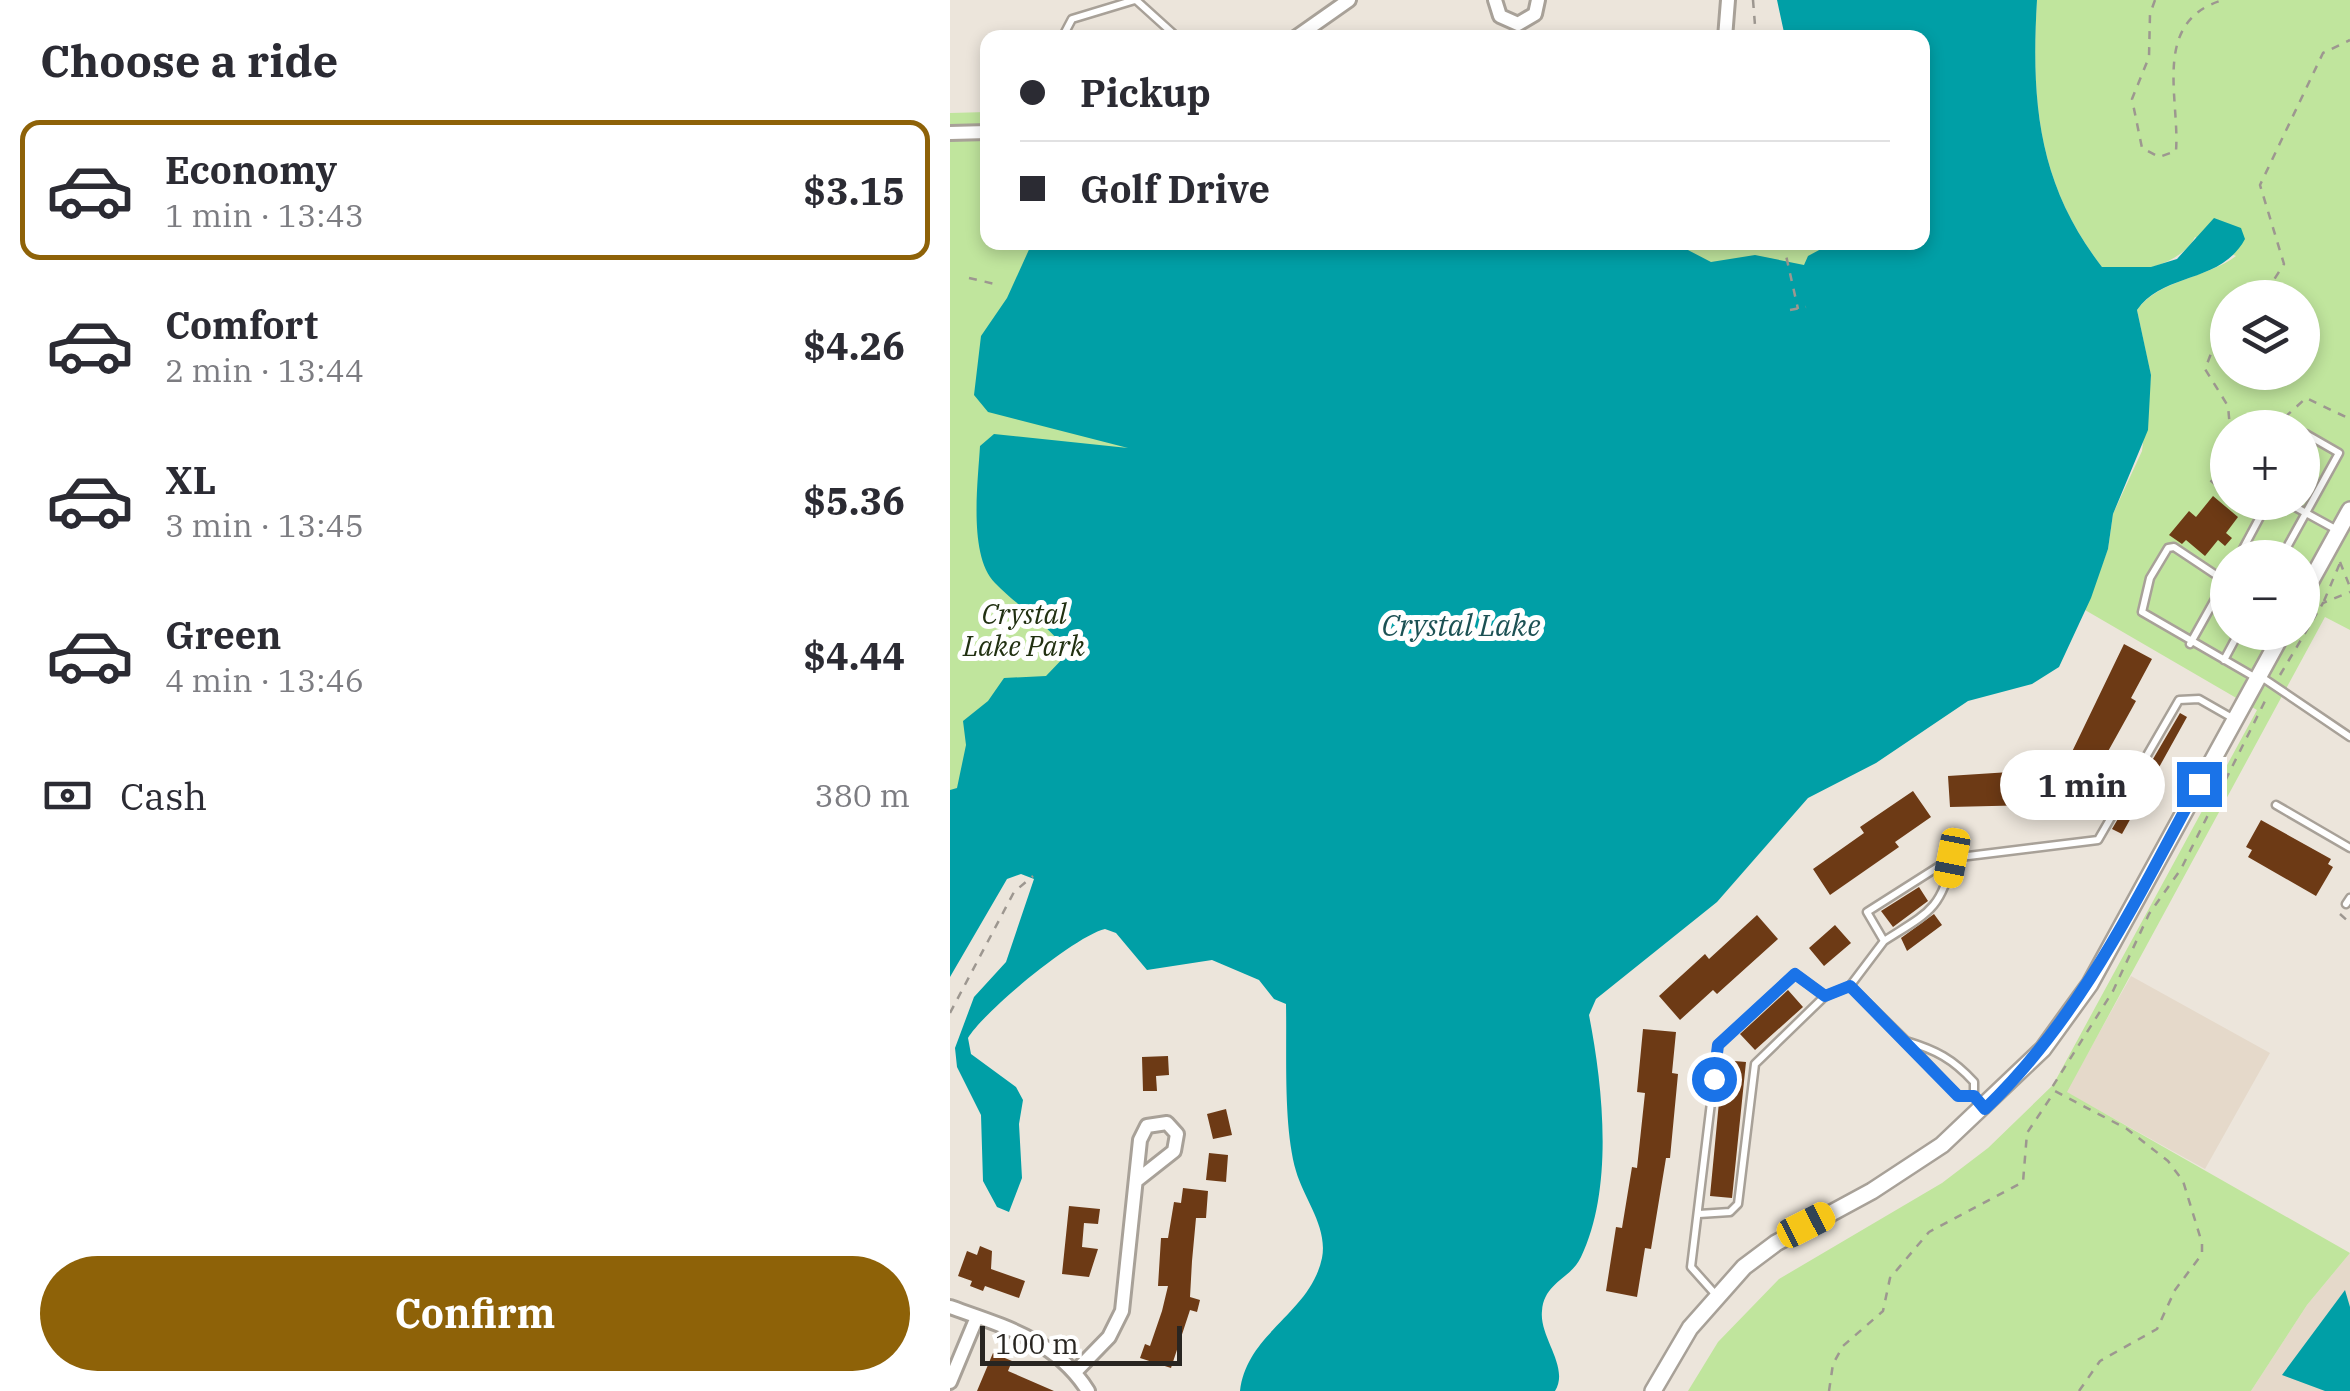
<!DOCTYPE html>
<html lang="en">
<head>
<meta charset="utf-8">
<style>
	body { margin:0; font-family:"IBM Plex Serif",serif; background:#f2f2f3; color:#2b2b33; height:100vh; display:flex; flex-direction:column; font-size:38px; white-space:nowrap }
	* { box-sizing:border-box; margin:0 }
	p { font-size:32px; color:#7c7c81 }
	.icon { flex:none; width:55px; height:55px; fill:none; stroke:currentColor; stroke-width:2; stroke-linecap:round; stroke-linejoin:round }
	.map { position:relative; flex:1; overflow:hidden }
	.sheet { display:flex; flex-direction:column; background:#fff; width:950px }
	.sheet>* { flex:none }
	.banner { position:absolute; left:30px; top:30px; width:950px; height:220px; border-radius:20px; box-shadow:0 5px 15px #0003; display:grid; align-content:center; height:220px; padding:0 40px; background:#fff }
	.buttons { position:absolute; left:1260px; top:280px; display:grid; gap:20px }
	.buttons a { display:grid; place-items:center; width:110px; height:110px; border-radius:50%; background:#fff; box-shadow:0 5px 15px #0003; font-size:50px }
	.scale { position:absolute; left:30px; bottom:25px; width:202px; box-sizing:border-box; padding-left:10px; border:5px solid #282521; border-top:0; font-size:28px; line-height:35px; white-space:nowrap; color:#282521; -webkit-text-stroke:8px #fff; paint-order:stroke }
	.end { position:absolute; width:45px; height:45px; margin:-22px; border:12px solid #1a73e8; background:#fff; box-shadow:0 0 0 5px #fff }
	.from { border-radius:50% }
	.bubble { position:absolute; height:70px; border-radius:35px; background:#fff; box-shadow:0 5px 15px #0003; font-size:32px; font-weight:700; line-height:70px; text-align:center }
	.car { position:absolute; width:30px; height:60px; margin:-30px -15px; border-radius:12px; box-shadow:0 0 8px 2px #0007; background:linear-gradient(#f5c518 24%,#345 0 40%,#f5c518 0 76%,#345 0 86%,#f5c518 0) }
	.banner b { display:flex; align-items:center; gap:35px; height:95px; font-size:38px }
	.banner b+b { border-top:2px solid #e1e1e2 }
	.banner i { width:25px; height:25px; background:#2b2b33 }
	ul { padding:0; list-style:none }
	li { display:flex; align-items:center; gap:30px; height:140px; margin:0 20px 15px; padding:0 20px; border:5px solid transparent; border-radius:20px }
	li div { flex:1 }
	li b { display:block; font-size:38px }
	li em { font-style:normal; font-weight:700 }
	li.selected { border-color:#8e6208 }
	li>.icon { width:90px; height:90px; stroke-width:1.5 }
	h2 { padding:0 40px; font-size:45px; line-height:120px }
	.pay { display:flex; align-items:center; gap:25px; height:110px; padding:0 40px; font-size:38px }
	.pay p { margin-inline-start:auto }
	.primary-button { display:flex; gap:20px; margin-top:auto; padding:20px 40px }
	.primary-button a { flex:1; height:115px; border-radius:60px; background:#8e6208; color:#fff; font-size:40px; font-weight:700; line-height:115px; text-align:center }
	main { display:flex; flex:1; min-height:0 }
	.map>svg:first-child { display:block }
	.built { fill:#e5d9ca }
	.green { fill:#c0e59d; fill-rule:evenodd }
	.water { fill:#009fa6 }
	.building { fill:#6d3a15 }
	.lines { fill:none; stroke-linecap:round; stroke-linejoin:round }
	.service-casing { stroke:#a8a198; stroke-width:11 }
	.minor-casing { stroke:#a8a198; stroke-width:18 }
	.tertiary-casing { stroke:#a8a198; stroke-width:20 }
	.path { stroke:#9d9790; stroke-width:2.5; stroke-dasharray:8 8; stroke-linecap:butt }
	.service { stroke:#fff; stroke-width:6 }
	.minor { stroke:#fff; stroke-width:12 }
	.tertiary { stroke:#fff; stroke-width:15 }
	.route { stroke:#1a73e8; stroke-width:12 }
	.labels { text-anchor:middle; dominant-baseline:central; stroke-width:10; stroke-linejoin:round; paint-order:stroke }
	.park-label { font-size:28px; font-style:italic; fill:#213011; stroke:#fff }
	.water-label { font-size:30px; font-style:italic; fill:#1c5154; stroke:#fff }
</style>
</head>
<body>
<main>
<section class="sheet">
<h2>Choose a ride</h2>
<ul>
<li class="selected"><svg class="icon" aria-label="car" viewBox="0 0 24 24"><path d="M5 17H2v-5l4-1 3-4h7l3 4 3 1v5h-3M9 17h6M6 11h13"/><circle cx="7" cy="17" r="2"/><circle cx="17" cy="17" r="2"/></svg><div><b>Economy</b><p>1 min · 13:43</p></div><em>$3.15</em></li>
<li><svg class="icon" aria-label="car" viewBox="0 0 24 24"><path d="M5 17H2v-5l4-1 3-4h7l3 4 3 1v5h-3M9 17h6M6 11h13"/><circle cx="7" cy="17" r="2"/><circle cx="17" cy="17" r="2"/></svg><div><b>Comfort</b><p>2 min · 13:44</p></div><em>$4.26</em></li>
<li><svg class="icon" aria-label="car" viewBox="0 0 24 24"><path d="M5 17H2v-5l4-1 3-4h7l3 4 3 1v5h-3M9 17h6M6 11h13"/><circle cx="7" cy="17" r="2"/><circle cx="17" cy="17" r="2"/></svg><div><b>XL</b><p>3 min · 13:45</p></div><em>$5.36</em></li>
<li><svg class="icon" aria-label="car" viewBox="0 0 24 24"><path d="M5 17H2v-5l4-1 3-4h7l3 4 3 1v5h-3M9 17h6M6 11h13"/><circle cx="7" cy="17" r="2"/><circle cx="17" cy="17" r="2"/></svg><div><b>Green</b><p>4 min · 13:46</p></div><em>$4.44</em></li>
</ul>
<div class="pay"><svg class="icon" aria-label="cash" viewBox="0 0 24 24"><path d="M3 7h18v10H3z"/><circle cx="12" cy="12" r="2"/></svg>Cash<p>380 m</p></div>
<div class="primary-button"><a>Confirm</a></div>
</section>
<div class="map">
<svg width="1400" height="1391" viewBox="0 0 1400 1391">
	<rect width="100%" height="100%" fill="#ece5db"/>
	<path class="built" d="M1181 976 1320 1053 1255 1169 1116 1092Z
		M1400 1253V1391H1301L1357 1305Z"/>
	<path class="green" d="M1087 0H1400V630L1375 617 1117 1092 1400 1253 1357 1305 1301 1391H738L768 1342 829 1279 992 1183 1038 1148 1103 1085 1307 710 1135 610 1158 549 1163 514 1192 451 1201 376 1187 310C1208 280 1257 278 1286 256L1245 237C1231 265 1180 278 1152 267 1088 184 1081 102 1087 0ZM1278 298H1352V372H1278ZM1278 428H1352V502H1278ZM1278 558H1352V632H1278Z
		M37 112 38 242 91 243 198 443 151 650 0 803V113Z
		M668 243H874L885 254 860 274 745 265Z"/>
	<path class="water" d="M827 0H1087C1081 102 1088 184 1152 267H1201L1227 259 1264 218 1291 228 1295 239C1271 284 1213 272 1187 310L1201 375 1198 430 1163 514 1158 549 1141 598 1109 667 1082 684 1018 701 926 763 858 798 767 902 646 999 639 1015C653 1087 664 1188 631 1257 621 1279 594 1282 592 1311 589 1337 620 1367 605 1391H290C297 1332 360 1314 372 1258 378 1227 354 1199 346 1171 333 1126 337 1052 336 1004L324 999 309 980 262 960 197 970 166 933 155 929C125 936 34 1011 18 1038L21 1054 66 1087 73 1100 69 1124 72 1178 59 1212 47 1207 33 1181 31 1115 7 1067 5 1048 24 997 56 962 84 879 71 874 57 879 0 977V790L7 788 16 745 13 721 38 701 54 678 96 676 118 653C99 624 69 608 45 583 18 556 28 482 30 446L44 434 178 448 38 412 24 395 31 336 57 298 82 243 692 242 736 249 761 262 805 255 854 265 858 256 871 249 868 243 972 242V38L835 37Z
		M1395 1290 1400 1307V1391H1375L1332 1375Z"/>
	<path class="building" d="M1263 496 1288 517 1276 533 1282 538 1275 546 1268 540 1255 556 1236 540 1232 544 1219 535 1239 511 1246 517Z
		M1174 644 1202 659 1181 698 1186 701 1146 773 1119 758Z
		M1230 713 1237 717 1172 834 1162 829Z
		M1060 772 1061 778 1122 774 1124 804 1000 807 998 776Z
		M963 791 981 817 945 842 949 847 880 895 863 869 914 833 910 827Z
		M1311 820 1381 859 1378 864 1383 867 1366 896 1298 857 1302 850 1296 847Z
		M969 887 978 901 943 927 931 911Z
		M984 914 992 925 957 951 951 938Z
		M807 915 828 939 767 994 763 990 730 1020 709 996 755 954 759 959Z
		M885 925 901 943 874 966 859 948Z
		M838 990 853 1007 805 1050 790 1034Z
		M693 1029 726 1032 722 1073 728 1074 720 1158H716L701 1249 695 1248 687 1297 656 1291 666 1227 672 1228 682 1167 687 1168 695 1093 687 1092Z
		M218 1056 219 1075 206 1076 207 1091H193L192 1057Z
		M773 1060 796 1062 782 1198 760 1196Z
		M276 1109 282 1135 263 1139 257 1114Z
		M259 1153 278 1155 276 1182 256 1180Z
		M233 1188 258 1191 256 1218H246L242 1261 240 1297 250 1300 247 1312 240 1310 221 1368 190 1358 195 1344 200 1346 212 1311 218 1286H208L211 1238H218L224 1202 231 1203Z
		M119 1206 150 1209 148 1224 134 1223 132 1247 148 1249 139 1277 112 1274Z
		M30 1246 42 1251 41 1269 75 1281 69 1298 35 1286 33 1291 20 1286 22 1281 8 1276 17 1251 27 1255Z
		M43 1353 62 1361 58 1371 104 1391H27Z"/>
	<g class="lines">
		<g class="service-casing">
			<path id="service" d="M186 0 228 38
				M112 38 122 19 185 0
				M1336 502 1387 530
				M1288 558 1318 502
				M1331 558 1389 453 1356 434 1352 440
				M1275 581 1224 547 1218 548 1200 578 1192 612 1306 678
				M1240 644 1278 576
				M1274 660 1289 632
				M1310 676 1400 737
				M1326 805 1400 848
				M1396 904 1400 898
				M934 941C976 914 992 910 1002 859
				M900 986 956 1041
				M1024 1096H1008L956 1041C986 1050 1003 1059 1024 1082V1096L1031 1104
				M749 1214 780 1212 788 1204 805 1064 875 996
				M766 1295 741 1267 768 1045 845 974 875 996 900 986 934 941 917 912 1002 858 1148 840 1229 700 1249 699 1284 719"/>
		</g>
		<g class="minor-casing">
			<path id="minor" d="M545 0 550 16 568 24 585 14 588 0
				M345 38 399 0
				M775 38 778 0
				M0 133 38 132
				M0 1307C53 1326 106 1340 138 1391
				M125 1372 159 1337 172 1311 190 1140 197 1126 217 1123 227 1134 224 1151 186 1181
				M0 1382 27 1317"/>
		</g>
		<g class="tertiary-casing">
			<path id="tertiary" d="M1352 597 1400 510
				M703 1391 740 1328 794 1267 826 1243 922 1191 992 1145 1093 1049 1140 984 1333 632"/>
		</g>
		<path class="path" d="M803 0 806 38
			M1205 0 1200 14 1199 57 1182 99 1192 148 1209 157 1226 151C1230 98 1201 21 1273 0
			M833 242 848 309
			M19 278 49 285
			M1300 298 1320 286 1334 264 1310 185 1373 53 1400 40
			M840 310 856 307
			M1278 310 1255 369 1278 406 1280 428
			M1323 428 1356 398 1400 419
			M1278 437 1273 460 1260 480 1278 496
			M1390 562 1400 587
			M1374 601 1390 563
			M1330 675 1373 603 1400 592
			M1390 914 1400 923
			M0 1013 64 892 83 876
			M879 1391 883 1364 893 1346 933 1311 940 1278 979 1232 1073 1182 1077 1133 1103 1094
			M1129 1391 1150 1361 1207 1329 1225 1290 1252 1254V1243L1233 1181 1218 1161 1177 1129 1101 1089 1163 991 1199 914 1231 869 1318 695"/>
		<use href="#service" class="service"/>
		<use href="#minor" class="minor"/>
		<use href="#tertiary" class="tertiary"/>
	</g>
	<g class="lines">
		<path class="route" d="M764 1079 768 1045 845 974 875 996 900 986 1008 1096H1024L1035 1109C1131 1017 1186 900 1249 784"/>
	</g>
	<g class="labels">
		<g class="park-label">
			<text x="74" y="613">Crystal<tspan x="74" dy="32">Lake Park</tspan></text>
		</g>
		<g class="water-label">
			<text x="511" y="624">Crystal Lake</text>
		</g>
	</g>
</svg>
<div class="buttons">
<a><svg class="icon" aria-label="layers" viewBox="0 0 24 24"><path d="M12 4l9 5-9 5-9-5zM3 14l9 5 9-5"/></svg></a>
<a>+</a>
<a>−</a>
</div>
<div class="scale">100 m</div>
<i class="end from" style="left:764px;top:1079px"></i>
<i class="end" style="left:1249px;top:784px"></i>
<div class="bubble" style="left:1050px;top:750px;width:165px">1 min</div>
<i class="car" style="left:1002px;top:858px;rotate:191deg"></i>
<i class="car" style="left:856px;top:1225px;rotate:63deg"></i>
<div class="banner">
<b><i class="from"></i>Pickup</b>
<b><i></i>Golf Drive</b>
</div>
</div>
</main>
</body>
</html>
